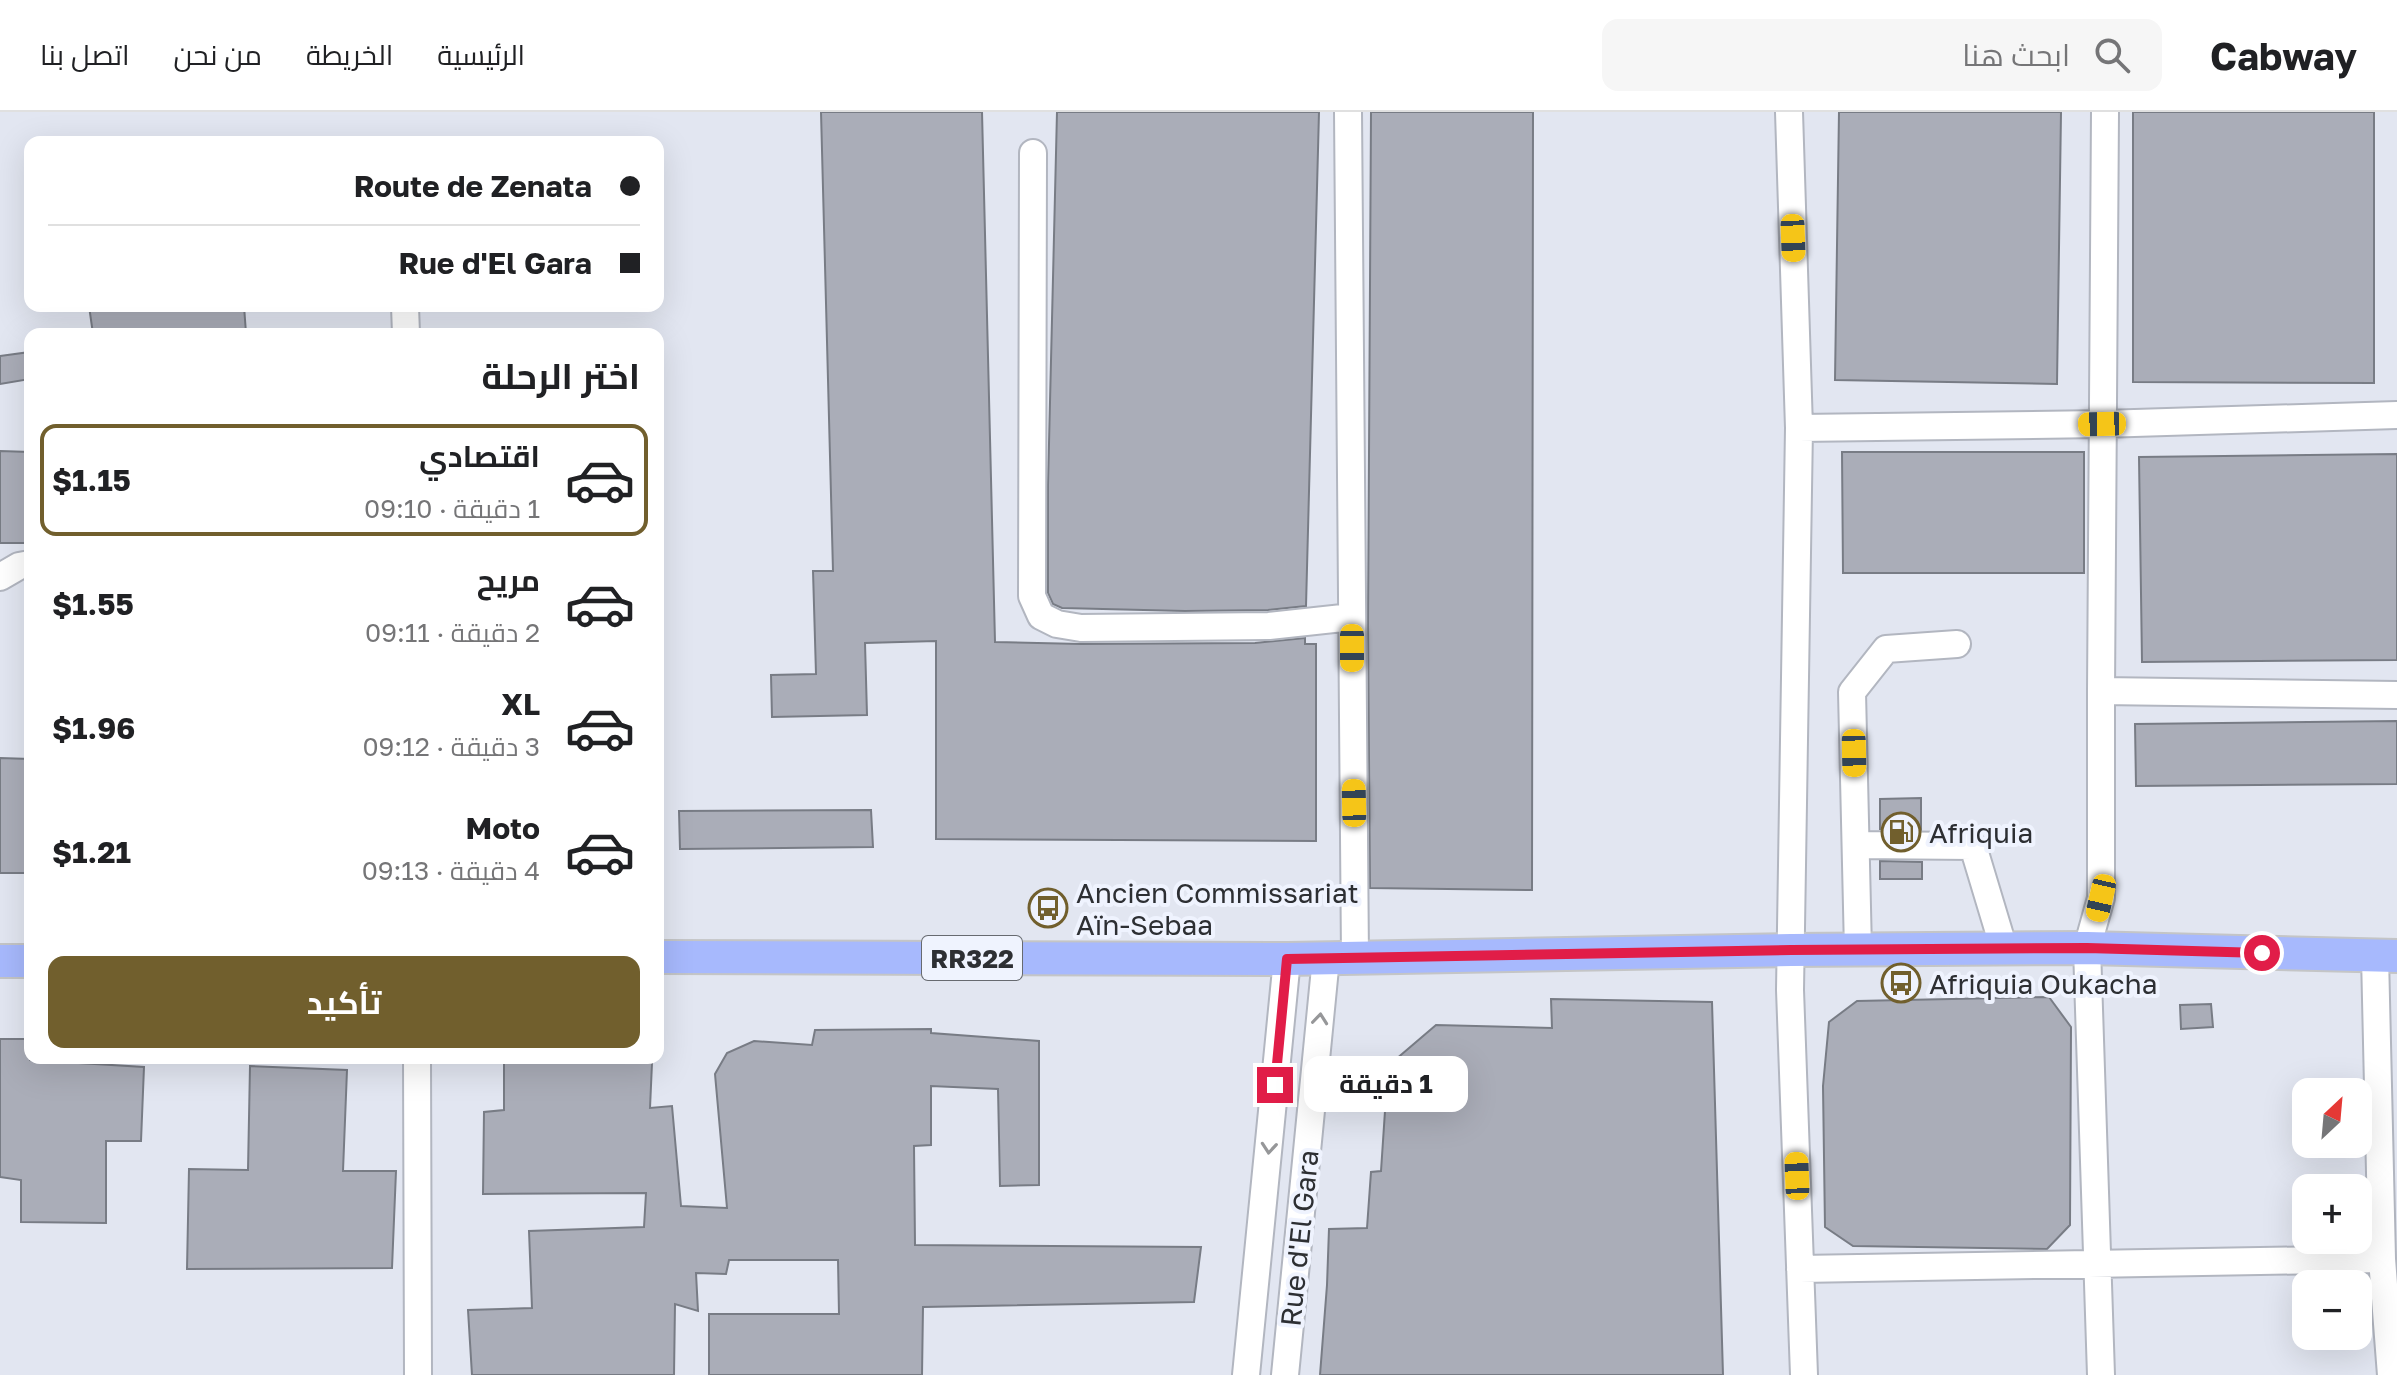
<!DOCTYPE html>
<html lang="ar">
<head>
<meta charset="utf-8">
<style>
	body { margin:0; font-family:"Golos Text",Cairo,sans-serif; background:#f6f6f6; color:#202124; direction:rtl; height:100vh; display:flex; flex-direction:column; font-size:30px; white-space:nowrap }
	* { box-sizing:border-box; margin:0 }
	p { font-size:26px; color:#757577 }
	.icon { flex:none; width:44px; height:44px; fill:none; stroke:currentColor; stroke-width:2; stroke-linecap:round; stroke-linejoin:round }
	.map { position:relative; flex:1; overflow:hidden; direction:ltr }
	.panel { position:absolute; left:24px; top:216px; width:640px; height:736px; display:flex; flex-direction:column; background:#fff; border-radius:16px; box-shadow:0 8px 32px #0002; direction:rtl }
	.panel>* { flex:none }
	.guide { position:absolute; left:24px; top:24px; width:640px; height:176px; border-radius:16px; box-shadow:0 8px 32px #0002; direction:rtl; display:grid; align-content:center; height:176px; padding:0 24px; background:#fff }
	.needle { width:52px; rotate:26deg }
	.buttons { position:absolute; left:2292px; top:966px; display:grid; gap:16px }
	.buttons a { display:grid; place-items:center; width:80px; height:80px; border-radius:16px; background:#fff; box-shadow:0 8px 32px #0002; font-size:40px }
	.end { position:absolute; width:36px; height:36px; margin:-18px; border:10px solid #e11d48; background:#fff; box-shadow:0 0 0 4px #fff }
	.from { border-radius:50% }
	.bubble { position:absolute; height:56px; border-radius:16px; background:#fff; box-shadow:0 8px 32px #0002; font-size:26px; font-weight:700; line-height:56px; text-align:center; direction:rtl }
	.car { position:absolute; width:24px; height:48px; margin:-24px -12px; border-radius:10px; box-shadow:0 0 6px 2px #0007; background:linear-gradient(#f5c518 24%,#345 0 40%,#f5c518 0 76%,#345 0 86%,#f5c518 0) }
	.guide b { display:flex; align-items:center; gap:28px; height:76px; font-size:30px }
	.guide b+b { border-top:2px solid #e0e0e0 }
	.guide i { width:20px; height:20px; background:#202124 }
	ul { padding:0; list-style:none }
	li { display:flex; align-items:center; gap:24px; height:112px; margin:0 16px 12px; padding:0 8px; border:4px solid transparent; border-radius:16px }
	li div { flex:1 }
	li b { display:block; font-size:30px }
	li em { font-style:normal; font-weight:700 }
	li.current { border-color:#715f2d }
	li>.icon { width:72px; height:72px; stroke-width:1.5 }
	h2 { padding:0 24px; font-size:36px; line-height:96px }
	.cta { display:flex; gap:16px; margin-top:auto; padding:16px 24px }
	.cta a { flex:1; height:92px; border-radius:16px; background:#715f2d; color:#fff; font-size:32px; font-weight:700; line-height:92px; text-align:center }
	header { display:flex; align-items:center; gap:48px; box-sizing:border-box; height:112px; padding:0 40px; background:#fff; border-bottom:2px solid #e0e0e0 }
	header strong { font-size:38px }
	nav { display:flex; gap:44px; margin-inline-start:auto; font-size:28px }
	.search { width:560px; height:72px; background:#f6f6f6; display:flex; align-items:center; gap:20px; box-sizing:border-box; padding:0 28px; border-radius:16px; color:#757577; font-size:30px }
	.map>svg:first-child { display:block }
	.building { fill:#aaadb8; stroke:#787c85; stroke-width:2 }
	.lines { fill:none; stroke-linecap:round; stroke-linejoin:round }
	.minor-casing { stroke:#b2b6c0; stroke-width:30 }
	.major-casing { stroke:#c4c5c6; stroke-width:36 }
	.minor { stroke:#fff; stroke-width:26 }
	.major { stroke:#a7b9fd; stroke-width:32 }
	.oneway { stroke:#969799 }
	.route { stroke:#e11d48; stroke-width:10 }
	.labels { text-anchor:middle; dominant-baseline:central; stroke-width:8; stroke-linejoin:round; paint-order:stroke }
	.shield { fill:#eff3fe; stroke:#676a70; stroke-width:2 }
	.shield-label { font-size:26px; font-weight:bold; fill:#2d2f33 }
	.poi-label { font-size:28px; fill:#2d2f33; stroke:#eff3fe; text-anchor:start }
	.street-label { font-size:28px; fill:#2d2f33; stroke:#eff3fe }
</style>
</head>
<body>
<header>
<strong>Cabway</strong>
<div class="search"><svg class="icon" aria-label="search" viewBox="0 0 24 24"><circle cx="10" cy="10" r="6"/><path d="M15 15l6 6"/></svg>ابحث هنا</div>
<nav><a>الرئيسية</a><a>الخريطة</a><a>من نحن</a><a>اتصل بنا</a></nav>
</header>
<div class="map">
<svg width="2397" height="1263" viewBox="0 0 2397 1263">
	<rect width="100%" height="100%" fill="#e2e6f1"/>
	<path class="building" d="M821 0H982L995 530 1081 532 1255 531 1305 526V532H1316V729L936 727V529L865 531 867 603 772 605 771 563 816 562 813 459H833Z
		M1057 0H1319L1306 494 1268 498 1185 499 1062 496 1053 492 1048 481V373Z
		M1371 0H1533L1532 778 1370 776 1368 515Z
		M1839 0H2061L2057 272 1835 268Z
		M2133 0H2374V271L2133 270Z
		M89 194H244L246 221 93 222Z
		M30 240V267L0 272V244Z
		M0 339 30 340V386L26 431H0Z
		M1842 340H2084V461H1843Z
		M2397 342V548L2142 550 2139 345Z
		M2397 609V672L2136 674 2135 612Z
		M0 646 30 647V761H0Z
		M1921 686V718L1880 717V687Z
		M871 698 873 735 680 737 679 699Z
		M1880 749 1922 750V767H1880Z
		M2049 885 2071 915 2070 1113 2047 1137 1853 1134 1825 1115 1823 974 1829 910 1857 889Z
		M1551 887 1712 890 1723 1263H1320L1327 1173 1329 1117 1367 1116 1371 1060 1381 1059 1388 954 1436 913 1552 916Z
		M2211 892 2213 915 2181 917 2180 893Z
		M931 917V921L1039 929V1073L1000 1074 998 977 931 974V1033L914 1034 915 1133 1201 1135 1194 1190 923 1195 922 1263H709V1202H839L838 1148H729L726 1162 696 1161 698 1199 675 1192 674 1263H472L468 1198 532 1196 529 1119 644 1115 646 1081 483 1082 484 1000 504 998V949L652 951 650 996 672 994 681 1094 727 1096 715 962 727 941 754 929 812 933 815 918Z
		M0 927H30V948L144 955 141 1029H106V1111L21 1110V1068L0 1065Z
		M250 954 347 958 343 1059H396L392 1156 187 1157 189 1057 248 1058Z"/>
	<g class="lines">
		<g class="minor-casing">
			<path id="minor" d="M1348 0 1355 846
				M1789 0 1799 316 1790 878 1804 1263
				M1033 41 1032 484 1041 504 1057 512 1081 516 1269 514 1352 505
				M405 194 406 222
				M1799 316 2102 312 2397 303
				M0 465 19 454 30 452
				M2101 579 2397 583
				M1856 733 1973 734 2004 837
				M1858 838 1852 580 1886 537 1957 532
				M2375 844 2382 1147 2391 1263
				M417 946 418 1263
				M1800 1157 2382 1147
				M1246 1263 1287 847
				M1285 1263 1326 846
				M2101 1263 2087 836 2101 786V579L2105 0"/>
		</g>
		<g class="major-casing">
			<path id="major" d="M658 845 1287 847 1791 838 2087 836 2397 844
				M0 849H30"/>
		</g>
		<use href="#minor" class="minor"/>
		<use href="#major" class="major"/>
	</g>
	<defs><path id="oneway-chevron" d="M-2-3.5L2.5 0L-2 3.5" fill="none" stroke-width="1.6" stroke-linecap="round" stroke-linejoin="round" transform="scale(2)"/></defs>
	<g class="oneway">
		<use href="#oneway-chevron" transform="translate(1320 907) rotate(-84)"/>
		<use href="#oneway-chevron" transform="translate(1269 1036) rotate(95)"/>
	</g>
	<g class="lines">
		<path class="route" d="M1275 973 1287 847 1791 838 2087 836 2262 841"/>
	</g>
	<defs>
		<g id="fuel-ring" transform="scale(2)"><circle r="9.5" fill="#eff3fe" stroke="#715f2d" stroke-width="1.5"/><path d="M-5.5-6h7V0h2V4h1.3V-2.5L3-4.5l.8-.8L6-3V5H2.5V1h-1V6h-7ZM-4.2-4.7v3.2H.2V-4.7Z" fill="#715f2d"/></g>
		<g id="bus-ring" transform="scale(2)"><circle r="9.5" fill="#eff3fe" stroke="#715f2d" stroke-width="1.5"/><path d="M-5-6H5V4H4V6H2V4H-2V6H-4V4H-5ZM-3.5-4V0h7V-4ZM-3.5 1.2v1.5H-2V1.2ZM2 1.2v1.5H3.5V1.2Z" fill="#715f2d"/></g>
	</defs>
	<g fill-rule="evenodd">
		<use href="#fuel-ring" x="1901" y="720"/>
		<use href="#bus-ring" x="1048" y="796"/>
		<use href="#bus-ring" x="1901" y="871"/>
	</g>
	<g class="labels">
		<rect class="shield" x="922" y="824" width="100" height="44" rx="6"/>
		<g class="shield-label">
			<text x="972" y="846">RR322</text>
		</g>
		<g class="poi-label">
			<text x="1929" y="720">Afriquia</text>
			<text x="1076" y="780">Ancien Commissariat<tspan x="1076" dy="32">Aïn-Sebaa</tspan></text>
			<text x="1929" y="871">Afriquia Oukacha</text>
		</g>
		<g class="street-label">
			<text transform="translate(1299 1126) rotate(-84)">Rue d'El Gara</text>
		</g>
	</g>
</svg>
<div class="buttons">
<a><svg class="needle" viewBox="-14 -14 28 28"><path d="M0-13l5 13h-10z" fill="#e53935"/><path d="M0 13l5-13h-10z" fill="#757577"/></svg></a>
<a>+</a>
<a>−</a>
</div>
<i class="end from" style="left:2262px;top:841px"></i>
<i class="end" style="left:1275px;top:973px"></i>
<div class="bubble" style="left:1304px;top:944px;width:164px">1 دقيقة</div>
<i class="car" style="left:1793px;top:126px;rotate:178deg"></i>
<i class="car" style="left:2102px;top:312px;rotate:269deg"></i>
<i class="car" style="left:1352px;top:536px;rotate:180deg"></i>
<i class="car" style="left:1854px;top:641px;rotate:179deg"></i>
<i class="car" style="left:1354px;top:691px;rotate:359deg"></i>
<i class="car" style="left:2101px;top:786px;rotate:193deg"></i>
<i class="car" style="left:1797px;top:1064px;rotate:358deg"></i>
<div class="guide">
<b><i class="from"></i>Route de Zenata</b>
<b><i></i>Rue d'El Gara</b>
</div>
<section class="panel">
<h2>اختر الرحلة</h2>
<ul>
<li class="current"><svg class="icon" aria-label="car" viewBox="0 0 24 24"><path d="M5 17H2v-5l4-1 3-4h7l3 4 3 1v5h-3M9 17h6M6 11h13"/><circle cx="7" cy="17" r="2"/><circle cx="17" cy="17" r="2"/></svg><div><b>اقتصادي</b><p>1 دقيقة · 09:10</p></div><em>$1.15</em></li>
<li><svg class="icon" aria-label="car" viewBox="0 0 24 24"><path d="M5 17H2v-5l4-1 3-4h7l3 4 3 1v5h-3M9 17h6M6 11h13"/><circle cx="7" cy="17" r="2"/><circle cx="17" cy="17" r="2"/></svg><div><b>مريح</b><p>2 دقيقة · 09:11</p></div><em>$1.55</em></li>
<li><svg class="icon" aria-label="car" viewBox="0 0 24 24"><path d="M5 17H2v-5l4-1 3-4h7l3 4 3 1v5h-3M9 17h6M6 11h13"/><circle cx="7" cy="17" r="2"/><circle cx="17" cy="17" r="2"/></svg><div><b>XL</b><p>3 دقيقة · 09:12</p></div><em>$1.96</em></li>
<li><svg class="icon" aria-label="car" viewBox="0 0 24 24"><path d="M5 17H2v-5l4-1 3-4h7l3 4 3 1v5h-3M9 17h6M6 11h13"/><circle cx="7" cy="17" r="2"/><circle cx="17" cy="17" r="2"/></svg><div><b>Moto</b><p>4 دقيقة · 09:13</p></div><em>$1.21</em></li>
</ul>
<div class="cta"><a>تأكيد</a></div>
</section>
</div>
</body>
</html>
